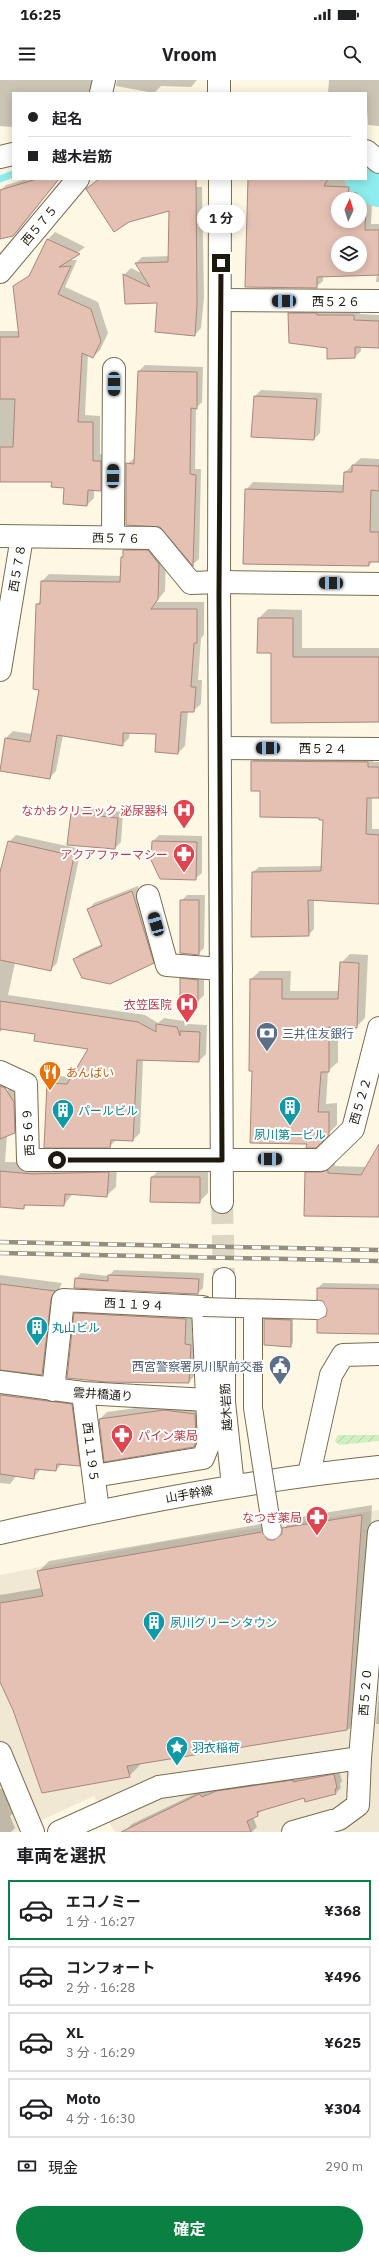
<!DOCTYPE html>
<html lang="ja">
<head>
<meta charset="utf-8">
<style>
	body { margin:0; font-family:"IBM Plex Sans","Noto Sans JP",sans-serif; background:#f6f6f6; color:#202124; height:100vh; display:flex; flex-direction:column; font-size:15px; white-space:nowrap }
	* { box-sizing:border-box; margin:0 }
	p { font-size:13px; color:#757577 }
	.icon { flex:none; width:22px; height:22px; fill:none; stroke:currentColor; stroke-width:2; stroke-linecap:round; stroke-linejoin:round }
	.map { position:relative; height:1752px; overflow:hidden }
	.details { display:flex; flex-direction:column; background:#fff; flex:1 }
	.details>* { flex:none }
	.guide { position:absolute; left:12px; top:12px; width:355px; height:88px; border-radius:0px; box-shadow:0 2px 10px #0003; display:grid; align-content:center; height:88px; padding:0 16px; background:#fff }
	.needle { width:26px; rotate:4deg }
	.fabs { position:absolute; left:331px; top:112px; display:grid; gap:8px }
	.fabs a { display:grid; place-items:center; width:36px; height:36px; border-radius:50%; background:#fff; box-shadow:0 2px 10px #0003; font-size:20px }
	.end { position:absolute; width:18px; height:18px; margin:-9px; border:5px solid #1d190d; background:#fff; box-shadow:0 0 0 2px #fff }
	.from { border-radius:50% }
	.bubble { position:absolute; height:28px; border-radius:14px; background:#fff; box-shadow:0 2px 10px #0003; font-size:13px; font-weight:700; line-height:28px; text-align:center }
	.car { position:absolute; width:12px; height:24px; margin:-12px -6px; border-radius:5px; box-shadow:0 0 3px 1px #0007; background:linear-gradient(#222 24%,#8ab4d8 0 40%,#222 0 76%,#8ab4d8 0 86%,#222 0) }
	.guide b { display:flex; align-items:center; gap:14px; height:38px; font-size:15px }
	.guide b+b { border-top:1px solid #e0e0e0 }
	.guide i { width:10px; height:10px; background:#202124 }
	ul { padding:0; list-style:none }
	li { display:flex; align-items:center; gap:12px; height:60px; margin:0 8px 6px; padding:0 8px; border:2px solid #e0e0e0; border-radius:0px }
	li div { flex:1 }
	li b { display:block; font-size:15px }
	li em { font-style:normal; font-weight:700 }
	li.selected { border-color:#0b8043 }
	li>.icon { width:36px; height:36px; stroke-width:1.5 }
	h2 { padding:0 16px; font-size:18px; line-height:48px }
	.pay { display:flex; align-items:center; gap:10px; height:44px; padding:0 16px; font-size:15px }
	.pay p { margin-inline-start:auto }
	.action { display:flex; gap:8px; margin-top:auto; padding:8px 16px }
	.action a { flex:1; height:46px; border-radius:24px; background:#0b8043; color:#fff; font-size:16px; font-weight:700; line-height:46px; text-align:center }
	.status { display:flex; justify-content:space-between; align-items:center; height:28px; padding:0 20px; background:#fff; direction:ltr }
	.status svg { height:11px; fill:currentColor }
	header { display:flex; justify-content:space-between; align-items:center; height:52px; padding:0 16px; background:#fff; font-size:18px; font-weight:700 }
	.map>svg:first-child { display:block }
	.commercial { fill:#f1e8d3 }
	.garden { fill:url(#garden-furrows) }
	.shadow { fill:#0003; fill-rule:evenodd }
	.lines { fill:none; stroke-linecap:round; stroke-linejoin:round }
	.stream { stroke:#8eedee; stroke-width:7 }
	.river { stroke:#8eedee; stroke-width:44 }
	.building { fill:#e5c1b4; stroke:#a9877b; fill-rule:evenodd }
	.tertiary-tunnel { stroke:#dcd6c3; stroke-width:22; stroke-dasharray:22 11; stroke-linecap:butt }
	.minor-casing { stroke:#786d50; stroke-width:24 }
	.tertiary-casing { stroke:#786d50; stroke-width:24 }
	.minor { stroke:#fff; stroke-width:22 }
	.tertiary { stroke:#fff; stroke-width:22 }
	.rail-casing { stroke:#938e7e; stroke-width:4.5 }
	.rail { stroke:#fff; stroke-width:3; stroke-dasharray:9; stroke-linecap:butt }
	.pedestrian-bridge-casing { stroke:#786d50; stroke-width:20; stroke-linecap:butt }
	.pedestrian-bridge { stroke:#fff; stroke-width:18 }
	.route { stroke:#1d190d; stroke-width:5 }
	.labels { text-anchor:middle; dominant-baseline:central; stroke-width:4; stroke-linejoin:round; paint-order:stroke }
	.street-label { font-size:12px; fill:#1d190d; stroke:#fff }
	.health-label { font-size:12px; fill:#be3a42; stroke:#fff; text-anchor:end }
	.service-label { font-size:12px; fill:#4e5e75; stroke:#fff; text-anchor:start }
	.food-label { font-size:12px; fill:#c56008; stroke:#fff; text-anchor:start }
	.culture-label { font-size:12px; fill:#0d838f; stroke:#fff; text-anchor:start }
</style>
</head>
<body>
<div class="status"><b>16:25</b><svg viewBox="0 0 49 12"><path d="M0 12V9h3v3zM5 12V6h3v6zM10 12V3h3v9zM15 12V0h3v12zM26 1h20v11H26zM47 4h2v5h-2z"/></svg></div>
<header><svg class="icon" aria-label="menu" viewBox="0 0 24 24"><path d="M4 6h16M4 12h16M4 18h16"/></svg>Vroom<svg class="icon" aria-label="search" viewBox="0 0 24 24"><circle cx="10" cy="10" r="6"/><path d="M15 15l6 6"/></svg></header>
<div class="map">
<svg width="379" height="1752" viewBox="0 0 379 1752">
	<defs>
		<pattern id="garden-furrows" width="10" height="10" patternUnits="userSpaceOnUse"><rect width="10" height="10" fill="#cff1c2"/><path d="M-1 1l2-2M0 10L10 0M9 11l2-2" fill="none" stroke="#b1cea6"/></pattern>
	</defs>
	<rect width="100%" height="100%" fill="#fef7e3"/>
	<path class="commercial" d="M379 1430V1752H115L94 1716 16 1752H0V1495L169 1461Z"/>
	<path class="garden" d="M338 1355H379V1361L339 1365 335 1361Z"/>
	<path class="shadow" d="M0 0H94L90 13H13V44L11 47 0 46Z
		M117 0H197L191 7 161 6 154 13 116 6Z
		M329 0H379V46L368 45 366 13H328Z
		M27 99H59L19 150 13 156 0 158V111L6 105Z
		M99 99H182L184 107H202L204 217 201 248 195 255 159 222 124 195 131 188 143 194 136 183 142 177 170 176V130L87 109Z
		M249 99H330L355 101 354 106 363 107V114H369L368 120 372 121 371 144H379V202H376L377 194 323 195V201L316 207ZM338 119H360V141H338ZM338 163H360V185H338Z
		M55 152 85 167 68 180H77L65 207 98 222 108 253 100 270 93 277 88 274 85 335 100 336V374L107 375V403L100 410H94V418L87 425 65 407 53 401H0V251H19L14 207 32 193 48 159Z
		M295 227 360 229V234L379 235V267L361 266V271L355 277 328 267 289 233Z
		M145 285 203 287 202 322 196 328 195 389H201L199 479 193 484 160 446 127 384 135 378 139 291Z
		M261 310 322 313 320 353 314 359 252 356 255 316Z
		M361 378 379 379V481H373L369 485 244 484 246 410 253 402 344 405 345 392Z
		M131 463 155 464 166 477 165 511 156 522H204V555L201 558 198 600H202L201 624 193 631H188L185 666 178 673 157 654 130 652 129 658 122 665 63 655 56 691 49 698 1 690 6 658 13 651 32 654 41 609 37 525 41 520 42 501 49 494 121 496 122 478 124 471Z
		M268 529 302 530V568H379V641L272 572 259 538Z
		M258 676H373V682H379V717H372V749H379V823L314 819V849L308 855 253 792 259 787 323 786 324 739 261 710 252 682Z
		M78 727 123 732 121 762 115 768 71 733Z
		M16 755 81 769 57 883 50 890 15 883 8 915 145 935 158 943 164 938 184 941 185 946 188 944 207 945 206 974 199 981 143 980 140 1053 133 1060 117 1059 110 1066 48 1003 55 996 72 997 89 968 36 953 3 949 0 952V791L9 762Z
		M159 755 202 756V793L195 799 153 761Z
		M138 806 159 877 153 882 75 879 80 874 102 864 89 829 94 823Z
		M187 815H205L204 868 198 874 181 821Z
		M350 874 368 875 365 938 356 947 338 946V982L328 991 326 1024 337 1023V1045L316 1066 308 1063 253 990 251 899 260 891H291L290 911H340L341 883Z
		M187 893 204 894V915L198 921 181 899Z
		M17 1004 24 1043 14 1052 7 1055 5 1082 117 1084 116 1107 106 1116 73 1113 64 1125 27 1124 24 1128 0 1125V1015Z
		M379 1066V1136L306 1093 314 1085H329L335 1083V1086L367 1087Z
		M160 1089H208V1113L199 1122 152 1097Z
		M114 1190 204 1193 203 1208 198 1213 76 1199 81 1193 109 1196Z
		M0 1195 62 1203 59 1209 50 1286 42 1294 0 1282Z
		M323 1203 379 1204V1253L318 1241 328 1233 329 1230 318 1208Z
		M83 1226 193 1231 192 1257 198 1258 196 1294 189 1302 75 1234Z
		M268 1237H293V1263L290 1266 265 1240Z
		M0 1305 79 1317 87 1378 79 1385 62 1384 56 1390 41 1389 33 1398 17 1395 10 1404 0 1403Z
		M172 1323 202 1327 201 1359 194 1366 100 1339 107 1332Z
		M372 1425 360 1638 349 1649 139 1683 140 1685 129 1696 14 1629 0 1599V1515L42 1508 38 1492 49 1481 273 1442 279 1449 283 1450 294 1438Z
		M379 1613V1644H376Z
		M339 1690 342 1701 340 1704 341 1708 335 1714 305 1716 263 1730 253 1737 257 1747 252 1752H124L132 1744 205 1709 207 1712 222 1706Z
		M6 1708 15 1732 10 1736 15 1748 11 1752H0V1709Z"/>
	<g class="lines">
		<path class="stream" d="M0 99 13 94"/>
		<path class="river" d="M366 95 379 105"/>
	</g>
	<path class="building" d="M37 99H59L13 156 0 159V110Z
		M99 99H196L197 224 195 256 155 252 157 223 125 224 123 194 150 207 135 183 168 182 169 131 129 142 114 152 86 109Z
		M248 99H328L324 106 349 107 348 113H357V119H338V141H360V120H363V127H366L365 150H379V195L317 197V208L245 207ZM338 163H360V185H338Z
		M47 159 80 174 59 187 71 186 58 214 91 229 101 261 93 278 82 273 78 342H93V381H101V411L88 410 87 426 63 424 64 408 51 407 52 402H0V367H13L15 319H0V257H19L13 206 29 196Z
		M288 233H317V235H354V240L379 241V268L355 267V278L327 279V268L289 263Z
		M138 291 197 292V329L191 328 190 394 196 395 193 486 160 447 126 445V383L134 384Z
		M254 316 317 319 314 360 251 357Z
		M352 385 379 386V411L371 410 370 452H379V482H369V486L243 484 245 409 343 412 344 392H352Z
		M123 470H148L159 484 158 519 151 529H197V563H194L191 607H196L194 632H181L178 674 155 672 156 654 123 653V666L57 655 50 699 0 691 5 658 30 662 39 610 33 609 36 524H40L41 501 120 502 121 477H123Z
		M258 538H293V577H379V642L271 643V573H257Z
		M251 681 368 682V687H379V718H367L366 754 379 755V824L308 820 309 856 251 857 252 792 321 791 323 740H319V738L260 737V711H251Z
		M71 733 118 738 115 769 67 765Z
		M8 761 74 776 51 891 0 880V792Z
		M152 761 197 762 196 800 160 799 151 780Z
		M132 811 154 883 110 904 82 898 73 879 102 866 87 829Z
		M180 820H199V875L180 873Z
		M340 882 359 883 357 948 329 947V992H321L318 1032H329V1055L316 1068H306L307 1064 250 1063 252 991H249L250 899H282V919H338Z
		M180 898 198 900V922L180 918Z
		M0 921 138 942 156 952V944L177 947 180 956V951L200 952 199 982 137 980 133 1061 111 1060 110 1068H44L47 1003 67 1004 88 969 34 961 35 954 0 949Z
		M0 1006 5 1008 14 1022 15 1053 0 1059Z
		M379 1064V1137L304 1136 305 1092H321L328 1090V1093L361 1095Z
		M0 1091 32 1094 109 1092 107 1117 65 1114 64 1126 24 1125V1129L0 1127Z
		M151 1097H200V1123L150 1122Z
		M108 1195 199 1199 198 1214 74 1208 75 1198 108 1201Z
		M0 1204 55 1211 51 1219 42 1295 0 1290Z
		M317 1208 379 1209V1254L317 1253V1240L326 1236 327 1230 323 1221 317 1220Z
		M74 1233 186 1239 185 1264 191 1265 189 1303 106 1302 67 1298Z
		M264 1239 291 1240V1267L264 1265Z
		M0 1315 72 1324 80 1386 57 1384 56 1391 35 1389 34 1399 0 1394Z
		M164 1330 195 1334 196 1361 194 1367 104 1382 99 1339Z
		M362 1435 347 1650 127 1686 130 1697 42 1713 13 1630 0 1602V1523L43 1516 37 1491 262 1452 268 1460H274L282 1454V1448Z
		M334 1694 337 1708 335 1709 336 1714 305 1722 304 1718 257 1732 258 1736 247 1741 251 1752H121L199 1714 202 1717 216 1711 293 1700V1702Z"/>
	<g class="lines">
		<path class="tertiary-tunnel" d="M222 1122 224 1199"/>
		<g class="minor-casing">
			<path id="minor" d="M101 13 104 0
				M366 71 379 82
				M0 77 13 74
				M0 192 78 99
				M220 220 379 221
				M0 456 154 458 191 503 219 502 379 504
				M113 457 114 289
				M0 590 22 457
				M220 668 379 669
				M148 816 167 885 221 889
				M0 992 26 1004 28 1080H321L353 1049 379 948
				M0 1302 83 1313 207 1320
				M53 1310 63 1220 203 1227 209 1363 203 1378 94 1396
				M83 1313 98 1431
				M309 1394 331 1295 343 1275 379 1274
				M0 1673 33 1752
				M59 1752 159 1707 360 1678
				M293 1752 339 1739 358 1725 360 1678 379 1452"/>
		</g>
		<g class="tertiary-casing">
			<path id="tertiary" d="M219 0V13
				M220 99 219 502 222 1122
				M224 1199V1322L233 1406
				M0 1453C125 1425 251 1400 379 1387"/>
		</g>
		<use href="#minor" class="minor"/>
		<use href="#tertiary" class="tertiary"/>
		<g class="rail-casing">
			<path id="rail" d="M0 1162 379 1170
				M0 1173 379 1181"/>
		</g>
		<use href="#rail" class="rail"/>
		<g class="pedestrian-bridge-casing">
			<path id="pedestrian-bridge" d="M203 1227 317 1230
				M253 1229V1328L272 1450"/>
		</g>
		<use href="#pedestrian-bridge" class="pedestrian-bridge"/>
	</g>
	<g class="lines">
		<path class="route" d="M57 1080H222L219 517 221 183"/>
	</g>
	<defs>
		<g id="hospital-pin" transform="scale(1.15)"><path d="M0 17L-7.5 6A9.5 9.5 0 1 1 7.5 6Z" fill="#e0444e" stroke="#fff"/><path d="M-5-5h3v3.5h4V-5h3V5h-3V1.5h-4V5h-3Z" fill="#fff"/></g>
		<g id="pharmacy-pin" transform="scale(1.15)"><path d="M0 17L-7.5 6A9.5 9.5 0 1 1 7.5 6Z" fill="#e0444e" stroke="#fff"/><path d="M-2-6h4v4h4v4h-4v4h-4v-4h-4v-4h4Z" fill="#fff"/></g>
		<g id="bank-pin" transform="scale(1.15)"><path d="M0 17L-7.5 6A9.5 9.5 0 1 1 7.5 6Z" fill="#5c6f8a" stroke="#fff"/><path d="M-6-4H6V4H-6ZM0-2.3a2.3 2.3 0 1 0 0 4.6a2.3 2.3 0 1 0 0-4.6Z" fill="#fff"/></g>
		<g id="restaurant-pin" transform="scale(1.15)"><path d="M0 17L-7.5 6A9.5 9.5 0 1 1 7.5 6Z" fill="#e8710a" stroke="#fff"/><path d="M-5-6h1v4h1v-4h1v4h1v-4h1v5L-1.5 .5V6h-2V.5L-5-1ZM5-6V6H3V1.5H1.5Q1.5-4 5-6Z" fill="#fff"/></g>
		<g id="building-pin" transform="scale(1.15)"><path d="M0 17L-7.5 6A9.5 9.5 0 1 1 7.5 6Z" fill="#0f9aa8" stroke="#fff"/><path d="M-4-6H4V6H1V3H-1V6H-4ZM-2.5-4.3h1.7v1.8h-1.7ZM.8-4.3h1.7v1.8H.8ZM-2.5-1h1.7V.8h-1.7ZM.8-1h1.7V.8H.8Z" fill="#fff"/></g>
		<g id="civic-pin" transform="scale(1.15)"><path d="M0 17L-7.5 6A9.5 9.5 0 1 1 7.5 6Z" fill="#5c6f8a" stroke="#fff"/><path d="M-.6-6.5H3V-4.5H.6V-3L4-1V1h2V6H-6V1h2V-1L-.6-3ZM-1.2 2.5V6h2.4V2.5Z" fill="#fff"/></g>
		<g id="sight-pin" transform="scale(1.15)"><path d="M0 17L-7.5 6A9.5 9.5 0 1 1 7.5 6Z" fill="#0f9aa8" stroke="#fff"/><path d="M0-6L1.8-2.2L6-1.7L2.9 1.2L3.7 5.4L0 3.3L-3.7 5.4L-2.9 1.2L-6-1.7L-1.8-2.2Z" fill="#fff"/></g>
	</defs>
	<g fill-rule="evenodd">
		<use href="#hospital-pin" x="184" y="730"/>
		<use href="#pharmacy-pin" x="184" y="774"/>
		<use href="#hospital-pin" x="187" y="924"/>
		<use href="#bank-pin" x="267" y="953"/>
		<use href="#restaurant-pin" x="50" y="992"/>
		<use href="#building-pin" x="290" y="1027"/>
		<use href="#building-pin" x="63" y="1030"/>
		<use href="#building-pin" x="37" y="1247"/>
		<use href="#civic-pin" x="280" y="1286"/>
		<use href="#pharmacy-pin" x="122" y="1355"/>
		<use href="#pharmacy-pin" x="317" y="1437"/>
		<use href="#building-pin" x="154" y="1542"/>
		<use href="#sight-pin" x="177" y="1667"/>
	</g>
	<g class="labels">
		<g class="street-label">
			<text transform="translate(39 145) rotate(-50)">西５７５</text>
			<text x="336" y="221">西５２６</text>
			<text transform="translate(116 458) rotate(1)">西５７６</text>
			<text transform="translate(17 488) rotate(-80)">西５７８</text>
			<text x="323" y="668">西５２４</text>
			<text transform="translate(360 1021) rotate(-74)">西５２２</text>
			<text transform="translate(28 1052) rotate(-94)">西５６９</text>
			<text transform="translate(134 1224) rotate(3)">西１１９４</text>
			<text transform="translate(103 1314) rotate(4)">雲井橋通り</text>
			<text transform="translate(226 1327) rotate(-93)">越木岩筋</text>
			<text transform="translate(91 1372) rotate(83)">西１１９５</text>
			<text transform="translate(189 1414) rotate(-10)">山手幹線</text>
			<text transform="translate(365 1612) rotate(-85)">西５２０</text>
		</g>
		<g class="health-label">
			<text x="168" y="730">なかおクリニック 泌尿器科</text>
			<text x="168" y="774">アクアファーマシー</text>
			<text x="172" y="924">衣笠医院</text>
			<text x="138" y="1355" text-anchor="start">パイン薬局</text>
			<text x="302" y="1437">なつぎ薬局</text>
		</g>
		<g class="service-label">
			<text x="282" y="953">三井住友銀行</text>
			<text x="264" y="1286" text-anchor="end">西宮警察署夙川駅前交番</text>
		</g>
		<g class="food-label">
			<text x="66" y="992">あんばい</text>
		</g>
		<g class="culture-label">
			<text x="78" y="1030">パールビル</text>
			<text x="290" y="1054" text-anchor="middle">夙川第一ビル</text>
			<text x="52" y="1247">丸山ビル</text>
			<text x="170" y="1542">夙川グリーンタウン</text>
			<text x="192" y="1667">羽衣稲荷</text>
		</g>
	</g>
</svg>
<div class="fabs">
<a><svg class="needle" viewBox="-14 -14 28 28"><path d="M0-13l5 13h-10z" fill="#e53935"/><path d="M0 13l5-13h-10z" fill="#757577"/></svg></a>
<a><svg class="icon" aria-label="layers" viewBox="0 0 24 24"><path d="M12 4l9 5-9 5-9-5zM3 14l9 5 9-5"/></svg></a>
</div>
<i class="end from" style="left:57px;top:1080px"></i>
<i class="end" style="left:221px;top:183px"></i>
<div class="bubble" style="left:197px;top:125px;width:48px">1 分</div>
<i class="car" style="left:284px;top:221px;rotate:270deg"></i>
<i class="car" style="left:114px;top:304px;rotate:180deg"></i>
<i class="car" style="left:113px;top:396px;rotate:1deg"></i>
<i class="car" style="left:331px;top:503px;rotate:271deg"></i>
<i class="car" style="left:268px;top:668px;rotate:270deg"></i>
<i class="car" style="left:156px;top:844px;rotate:344deg"></i>
<i class="car" style="left:270px;top:1079px;rotate:90deg"></i>
<div class="guide">
<b><i class="from"></i>起名</b>
<b><i></i>越木岩筋</b>
</div>
</div>
<section class="details">
<h2>車両を選択</h2>
<ul>
<li class="selected"><svg class="icon" aria-label="car" viewBox="0 0 24 24"><path d="M5 17H2v-5l4-1 3-4h7l3 4 3 1v5h-3M9 17h6M6 11h13"/><circle cx="7" cy="17" r="2"/><circle cx="17" cy="17" r="2"/></svg><div><b>エコノミー</b><p>1 分 · 16:27</p></div><em>¥368</em></li>
<li><svg class="icon" aria-label="car" viewBox="0 0 24 24"><path d="M5 17H2v-5l4-1 3-4h7l3 4 3 1v5h-3M9 17h6M6 11h13"/><circle cx="7" cy="17" r="2"/><circle cx="17" cy="17" r="2"/></svg><div><b>コンフォート</b><p>2 分 · 16:28</p></div><em>¥496</em></li>
<li><svg class="icon" aria-label="car" viewBox="0 0 24 24"><path d="M5 17H2v-5l4-1 3-4h7l3 4 3 1v5h-3M9 17h6M6 11h13"/><circle cx="7" cy="17" r="2"/><circle cx="17" cy="17" r="2"/></svg><div><b>XL</b><p>3 分 · 16:29</p></div><em>¥625</em></li>
<li><svg class="icon" aria-label="car" viewBox="0 0 24 24"><path d="M5 17H2v-5l4-1 3-4h7l3 4 3 1v5h-3M9 17h6M6 11h13"/><circle cx="7" cy="17" r="2"/><circle cx="17" cy="17" r="2"/></svg><div><b>Moto</b><p>4 分 · 16:30</p></div><em>¥304</em></li>
</ul>
<div class="pay"><svg class="icon" aria-label="cash" viewBox="0 0 24 24"><path d="M3 7h18v10H3z"/><circle cx="12" cy="12" r="2"/></svg>現金<p>290 m</p></div>
<div class="action"><a>確定</a></div>
</section>
</body>
</html>
